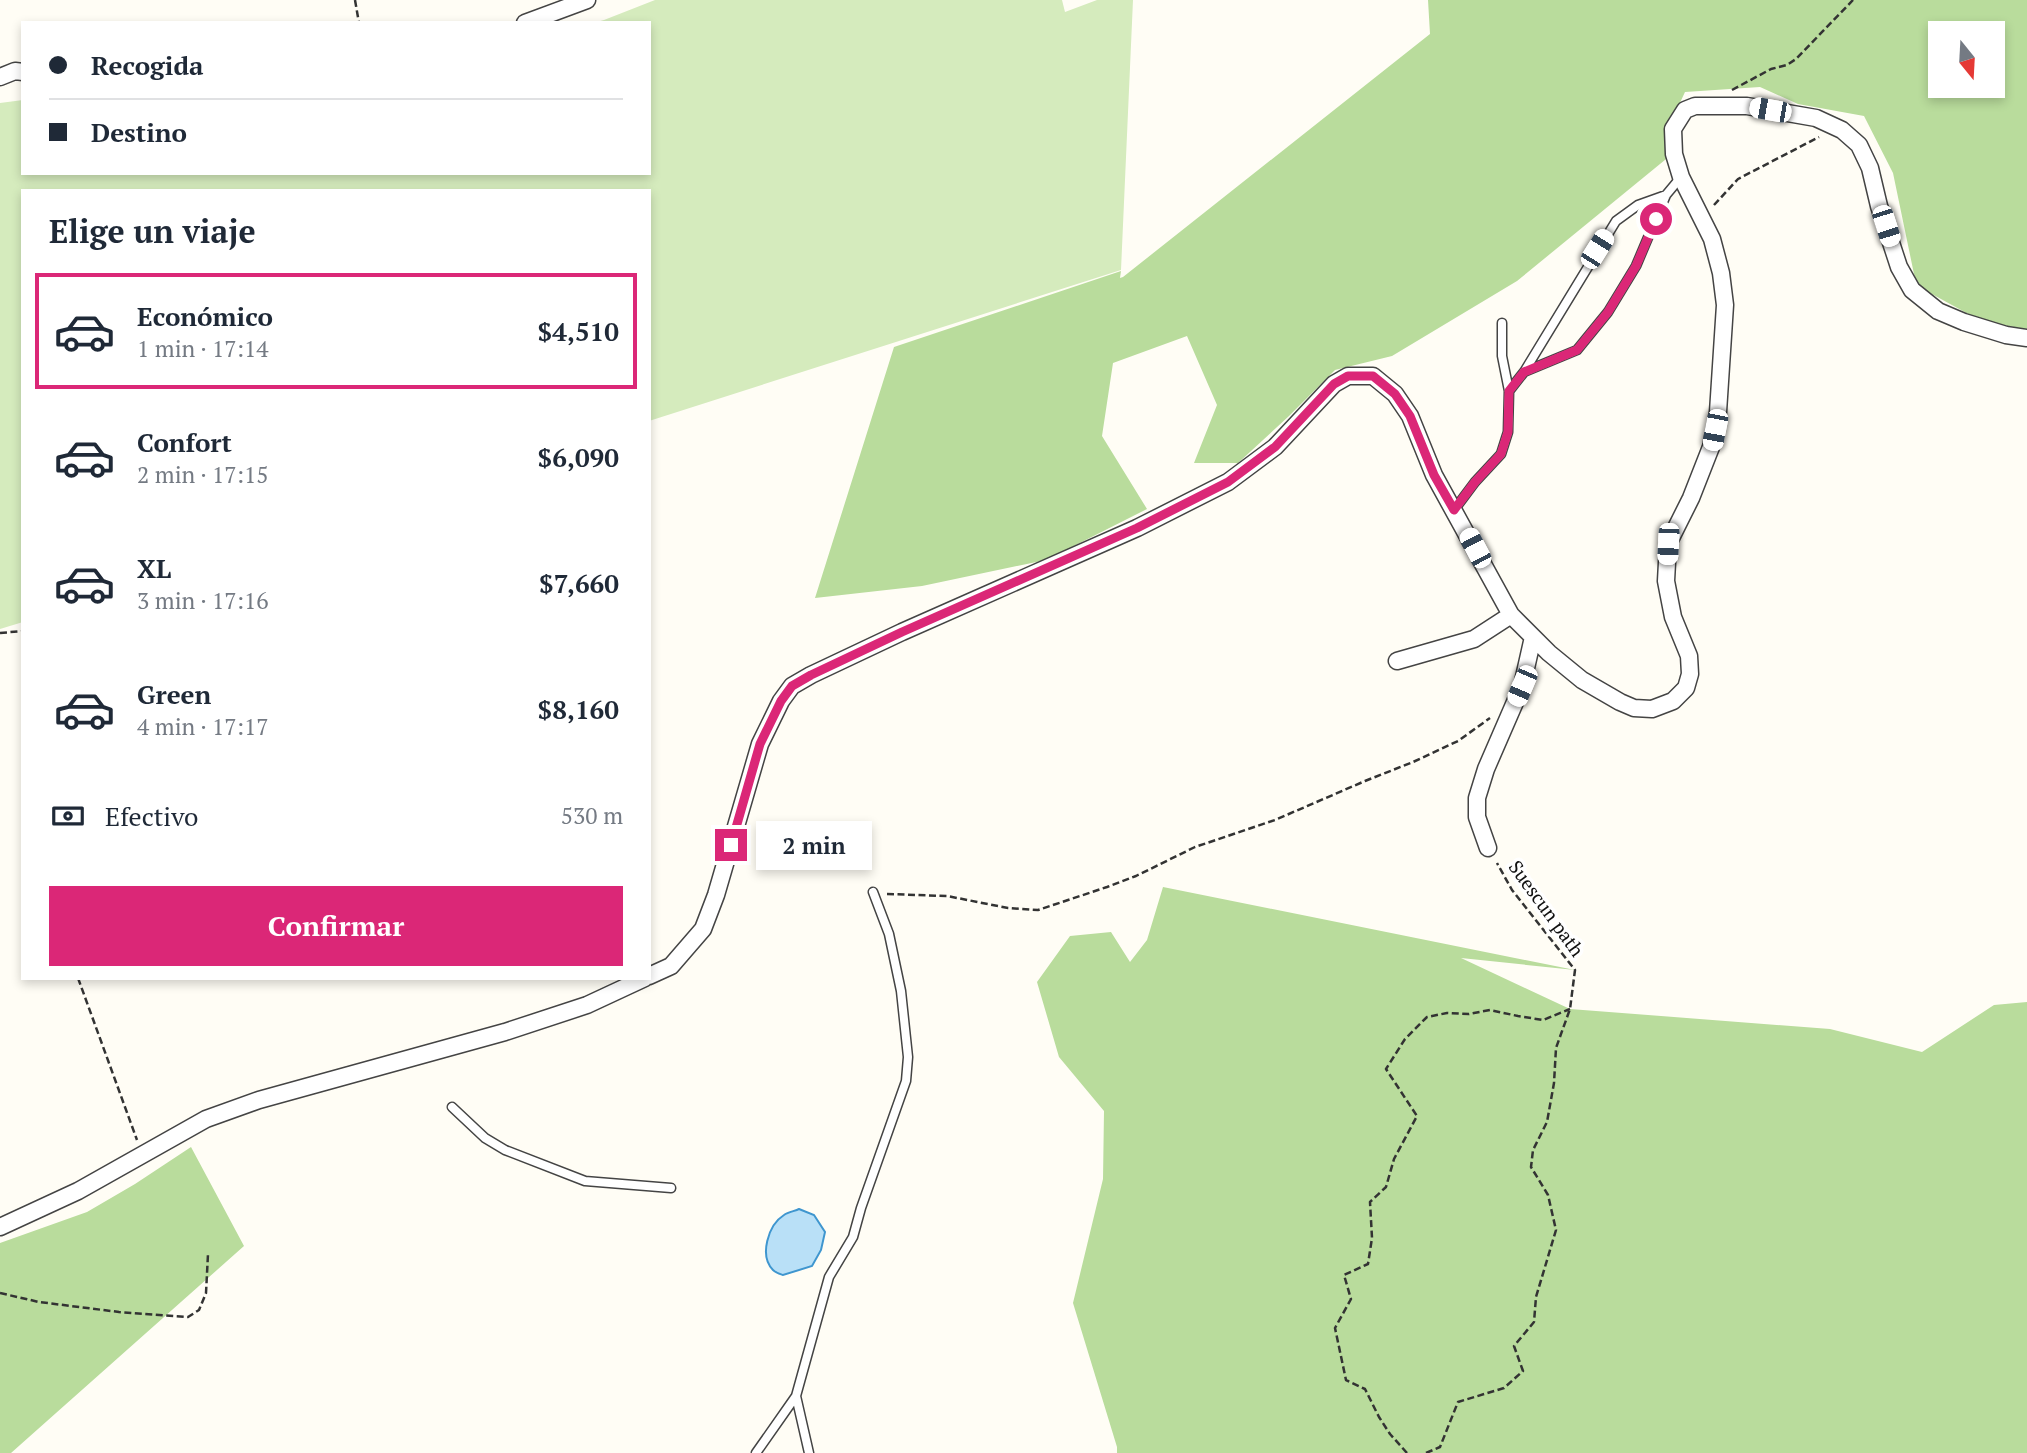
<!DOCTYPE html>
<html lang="es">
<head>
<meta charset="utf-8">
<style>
	body { margin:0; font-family:"PT Serif",serif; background:#f6f6f7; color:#1f2937; height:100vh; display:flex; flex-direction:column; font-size:26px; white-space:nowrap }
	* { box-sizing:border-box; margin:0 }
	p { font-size:23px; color:#747a83 }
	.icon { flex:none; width:38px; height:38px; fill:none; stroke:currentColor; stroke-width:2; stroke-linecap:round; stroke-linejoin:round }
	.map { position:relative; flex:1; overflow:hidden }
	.sheet { position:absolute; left:21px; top:189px; width:630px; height:791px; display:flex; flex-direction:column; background:#fff; border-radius:0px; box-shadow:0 4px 10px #0003 }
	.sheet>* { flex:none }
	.guide { position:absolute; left:21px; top:21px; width:630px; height:154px; border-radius:0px; box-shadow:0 4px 10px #0003; display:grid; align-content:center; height:154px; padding:0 28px; background:#fff }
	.needle { width:46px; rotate:162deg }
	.buttons { position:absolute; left:1928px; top:21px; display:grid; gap:14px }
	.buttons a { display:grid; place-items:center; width:77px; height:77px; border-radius:0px; background:#fff; box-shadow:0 4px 10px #0003; font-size:35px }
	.end { position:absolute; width:32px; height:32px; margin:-16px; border:9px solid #db2777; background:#fff; box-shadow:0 0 0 4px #fff }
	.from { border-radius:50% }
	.bubble { position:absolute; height:49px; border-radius:0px; background:#fff; box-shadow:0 4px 10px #0003; font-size:23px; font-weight:600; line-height:49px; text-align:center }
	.car { position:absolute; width:21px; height:42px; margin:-21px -10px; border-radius:9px; box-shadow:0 0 5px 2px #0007; background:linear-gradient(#fff 24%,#345 0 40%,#fff 0 76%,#345 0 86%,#fff 0) }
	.guide b { display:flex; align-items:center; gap:24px; height:66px; font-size:26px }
	.guide b+b { border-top:2px solid #e0e1e3 }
	.guide i { width:18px; height:18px; background:#1f2937 }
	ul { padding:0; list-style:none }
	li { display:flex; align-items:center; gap:21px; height:116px; margin:0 14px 10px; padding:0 14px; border:4px solid transparent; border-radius:0px }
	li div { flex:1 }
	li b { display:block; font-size:26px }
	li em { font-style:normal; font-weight:600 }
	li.on { border-color:#db2777 }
	li>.icon { width:63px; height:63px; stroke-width:1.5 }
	h2 { padding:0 28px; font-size:32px; line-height:84px }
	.pay { display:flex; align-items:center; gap:18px; height:77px; padding:0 28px; font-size:26px }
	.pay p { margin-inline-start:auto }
	.action { display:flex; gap:14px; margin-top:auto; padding:14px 28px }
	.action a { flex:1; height:80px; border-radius:0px; background:#db2777; color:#fff; font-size:28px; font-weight:600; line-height:80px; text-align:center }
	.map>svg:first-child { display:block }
	.green { fill:#d5ebbd }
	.forest { fill:#b9dc9c; fill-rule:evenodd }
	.water { fill:#b9e0f7; stroke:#3f96cf; stroke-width:2 }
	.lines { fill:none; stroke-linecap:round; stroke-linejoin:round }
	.lane-casing { stroke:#444; stroke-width:11 }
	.street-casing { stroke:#444; stroke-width:19 }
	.path { stroke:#333; stroke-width:2.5; stroke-dasharray:7 3.5; stroke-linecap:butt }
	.lane { stroke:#fff; stroke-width:8 }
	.street { stroke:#fff; stroke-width:16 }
	.route { stroke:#db2777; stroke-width:9 }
	.labels { text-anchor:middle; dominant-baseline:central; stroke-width:7; stroke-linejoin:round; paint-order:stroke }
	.street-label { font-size:19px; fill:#111; stroke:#fff }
</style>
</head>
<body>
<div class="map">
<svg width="2027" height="1453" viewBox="0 0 2027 1453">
	<rect width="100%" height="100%" fill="#fffdf5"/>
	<path class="green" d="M655 0H1062L1065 12 1097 0H1133L1121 270 649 421V191H23V622L0 629V103L23 100V173H649V23H593L604 20Z"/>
	<path class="forest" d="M1428 0H2027V329L1983 322 1919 287 1914 274 1893 173 1864 116 1798 104 1760 87 1685 92 1672 120 1671 155 1517 281 1392 356 1335 370 1289 416 1238 463H1194L1217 405 1187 336 1113 363 1102 436 1147 509 1046 560 922 586 815 598 894 347 1121 271 1120 278 1123 277 1430 34ZM1941 33H1993V86H1941Z
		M1163 887 1575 970 1461 958 1570 1009 1830 1029 1922 1052 1994 1005 2027 1002V1453H1117V1447L1073 1303 1103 1179 1104 1111 1059 1057 1037 982 1070 936 1111 932 1130 962 1147 940Z
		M191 1147 244 1246 11 1453H0V1243L87 1212 135 1184Z"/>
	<path class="water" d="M799 1209 814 1215 825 1232 821 1250 812 1266 783 1275C780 1274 776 1273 773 1270 759 1256 768 1225 784 1215 788 1212 795 1211 799 1209Z"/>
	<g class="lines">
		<g class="lane-casing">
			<path id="lane" d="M1524 372 1577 350 1608 312 1636 266 1666 195 1681 177
				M1509 391 1524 372 1616 221 1638 205 1666 195
				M1454 510 1475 482 1501 454 1508 432 1509 391 1502 356V323
				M452 1107 485 1138 505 1150 585 1181 671 1188
				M756 1453 796 1396
				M809 1453 796 1396 829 1277 853 1237 861 1208 906 1081 908 1057 901 991 889 934 873 892"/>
		</g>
		<g class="street-casing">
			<path id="street" d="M525 23 587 0
				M0 77 15 71 23 72
				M1397 661 1474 639 1511 615
				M1488 848 1477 817V798L1486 769 1522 686 1533 637
				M649 976 671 966 703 929 716 895 760 744 781 701 792 686 811 675 902 632 1137 528 1228 482 1275 447 1334 384 1348 376H1373L1395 394 1410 416 1434 475 1511 615 1549 653 1582 680 1620 702 1634 708 1652 709 1673 701 1686 688 1690 674 1689 656 1673 617 1666 581 1668 544 1691 498 1711 447 1718 412 1725 305 1721 273 1712 239 1681 177 1674 154 1673 129 1685 110 1695 106H1747L1816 118 1842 130 1859 145 1870 168 1879 206 1899 267 1912 290 1938 311 1964 322 2006 335 2027 338
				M0 1227 78 1191 206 1119 259 1100 505 1032 587 1005 645 978"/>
		</g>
		<path class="path" d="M355 0 359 23
			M1732 90 1771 69 1787 65 1796 59 1853 0
			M1714 205 1738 179 1819 137
			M0 633 23 631
			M887 894 947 896 1008 908 1038 910 1107 887 1136 876 1195 847 1275 820 1365 781 1413 762 1458 741 1490 718
			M78 978 137 1140
			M0 1293 39 1302 119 1312 188 1317 199 1310 206 1293 208 1254
			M1407 1453 1390 1434 1379 1417 1365 1389 1346 1380 1335 1328 1351 1299 1344 1275 1368 1264 1372 1238 1370 1202 1386 1187 1394 1159 1417 1116 1386 1069 1405 1039 1427 1017 1447 1013 1469 1014 1490 1010 1518 1016 1543 1020 1570 1009
			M1426 1453 1440 1447 1458 1402 1504 1388 1523 1371 1514 1346 1534 1322 1536 1297 1556 1230 1548 1195 1531 1167 1533 1150 1547 1122 1554 1083 1556 1048 1570 1009 1575 970 1512 890 1497 863"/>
		<use href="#lane" class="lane"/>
		<use href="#street" class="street"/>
	</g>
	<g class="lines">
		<path class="route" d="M731 845 760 744 781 701 792 686 811 675 902 632 1137 528 1228 482 1275 447 1334 384 1348 376H1373L1395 394 1410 416 1434 475 1454 510 1475 482 1501 454 1508 432 1509 391 1524 372 1577 350 1608 312 1636 266 1656 219"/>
	</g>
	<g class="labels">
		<g class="street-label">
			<text transform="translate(1547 908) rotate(54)">Suescun path</text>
		</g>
	</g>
</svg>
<div class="buttons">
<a><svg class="needle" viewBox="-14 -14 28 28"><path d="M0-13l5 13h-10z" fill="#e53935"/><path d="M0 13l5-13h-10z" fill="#747a83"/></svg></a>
</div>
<i class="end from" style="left:1656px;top:219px"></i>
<i class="end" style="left:731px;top:845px"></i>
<div class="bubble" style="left:756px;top:821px;width:116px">2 min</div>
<i class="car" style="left:1770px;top:110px;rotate:280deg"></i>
<i class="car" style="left:1886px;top:226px;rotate:162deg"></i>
<i class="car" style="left:1597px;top:249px;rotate:32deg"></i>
<i class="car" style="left:1715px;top:430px;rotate:191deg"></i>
<i class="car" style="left:1668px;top:544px;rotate:183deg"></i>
<i class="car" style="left:1475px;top:548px;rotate:332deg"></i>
<i class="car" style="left:1522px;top:686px;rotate:203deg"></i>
<div class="guide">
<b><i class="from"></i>Recogida</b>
<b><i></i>Destino</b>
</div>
<section class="sheet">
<h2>Elige un viaje</h2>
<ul>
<li class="on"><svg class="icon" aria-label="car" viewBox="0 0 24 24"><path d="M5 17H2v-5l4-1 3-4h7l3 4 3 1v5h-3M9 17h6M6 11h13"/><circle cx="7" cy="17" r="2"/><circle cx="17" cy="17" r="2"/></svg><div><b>Económico</b><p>1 min · 17:14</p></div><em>$4,510</em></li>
<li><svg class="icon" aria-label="car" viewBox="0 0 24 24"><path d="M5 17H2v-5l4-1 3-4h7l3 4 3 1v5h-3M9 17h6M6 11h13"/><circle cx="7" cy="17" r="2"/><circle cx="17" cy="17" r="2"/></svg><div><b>Confort</b><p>2 min · 17:15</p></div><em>$6,090</em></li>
<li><svg class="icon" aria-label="car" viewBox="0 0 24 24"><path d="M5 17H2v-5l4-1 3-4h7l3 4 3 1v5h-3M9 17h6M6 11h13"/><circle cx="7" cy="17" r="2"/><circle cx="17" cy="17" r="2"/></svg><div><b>XL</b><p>3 min · 17:16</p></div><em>$7,660</em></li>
<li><svg class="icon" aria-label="car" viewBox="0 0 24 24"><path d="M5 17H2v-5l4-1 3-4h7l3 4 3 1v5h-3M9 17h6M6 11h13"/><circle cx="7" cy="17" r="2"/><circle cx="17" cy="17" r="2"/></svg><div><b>Green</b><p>4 min · 17:17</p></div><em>$8,160</em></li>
</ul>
<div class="pay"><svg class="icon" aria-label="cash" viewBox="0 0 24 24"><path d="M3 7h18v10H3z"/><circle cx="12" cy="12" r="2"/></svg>Efectivo<p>530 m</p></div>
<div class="action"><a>Confirmar</a></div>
</section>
</div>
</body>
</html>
